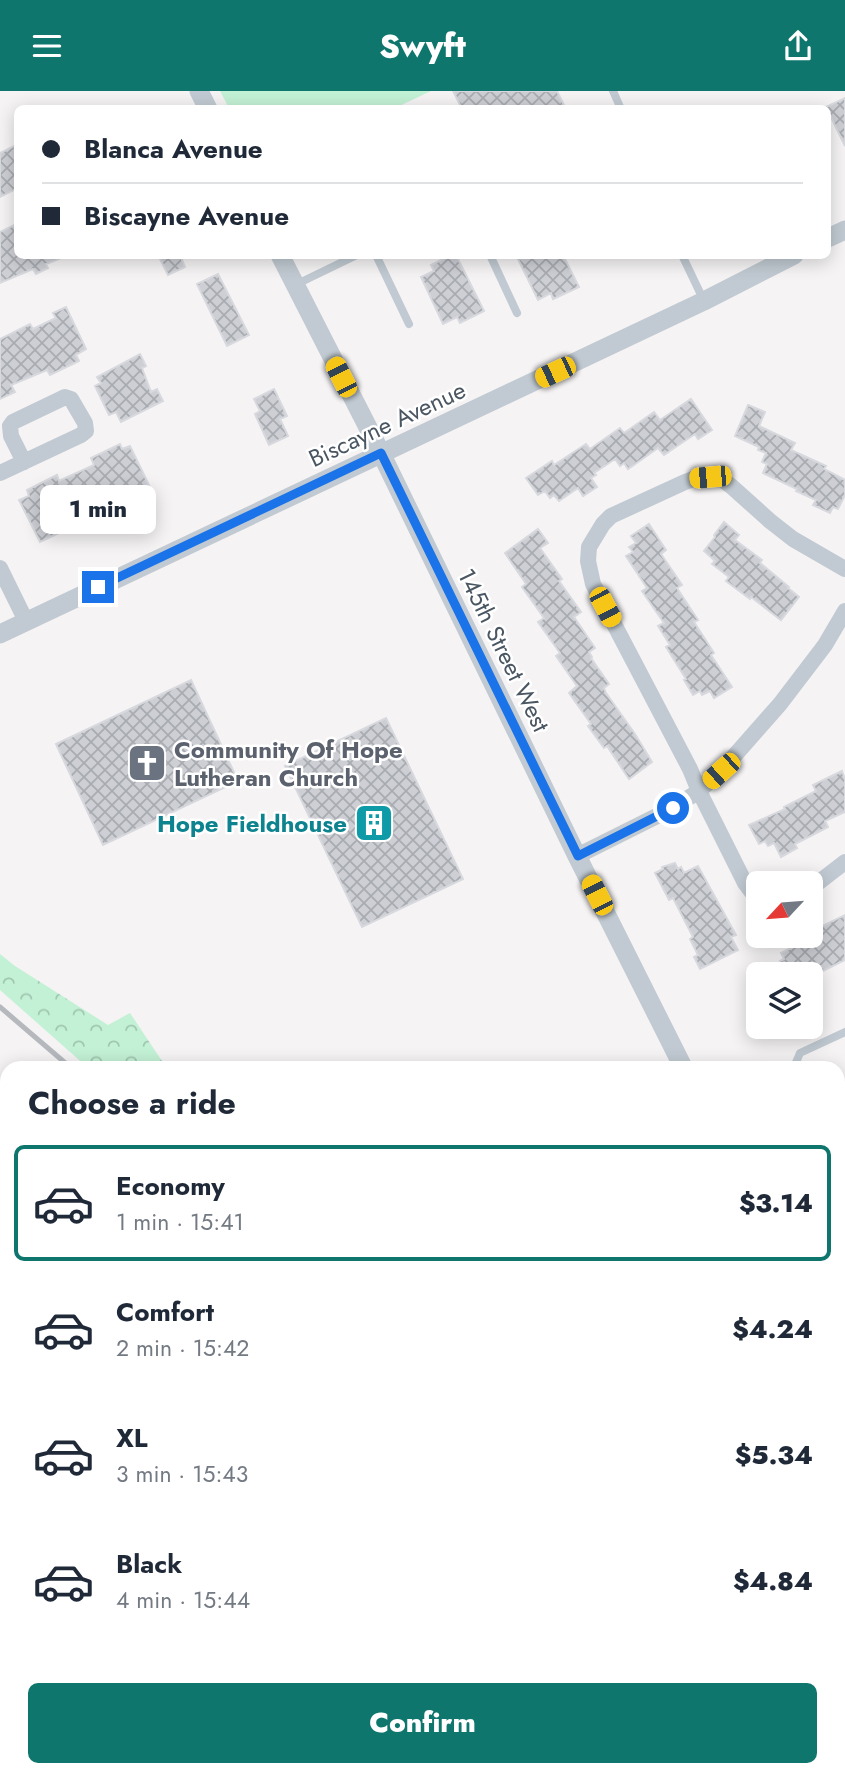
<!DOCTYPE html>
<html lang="en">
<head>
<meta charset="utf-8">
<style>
	body { margin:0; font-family:Jost,sans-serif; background:#f6f6f7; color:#1f2937; height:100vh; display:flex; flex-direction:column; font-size:26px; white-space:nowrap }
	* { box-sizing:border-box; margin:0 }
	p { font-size:23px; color:#747a83 }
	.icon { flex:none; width:38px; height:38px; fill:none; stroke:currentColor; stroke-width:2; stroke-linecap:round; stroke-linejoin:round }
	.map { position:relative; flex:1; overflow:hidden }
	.sheet { position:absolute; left:0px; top:970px; width:845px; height:716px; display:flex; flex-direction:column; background:#fff; border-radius:21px 21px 0 0; box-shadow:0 4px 18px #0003 }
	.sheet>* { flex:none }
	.guide { position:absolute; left:14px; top:14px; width:817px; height:154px; border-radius:10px; box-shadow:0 4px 18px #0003; display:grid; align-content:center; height:154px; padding:0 28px; background:#fff }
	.needle { width:46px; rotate:244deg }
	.buttons { position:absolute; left:746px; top:780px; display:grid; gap:14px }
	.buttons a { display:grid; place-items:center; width:77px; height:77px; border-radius:10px; background:#fff; box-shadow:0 4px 18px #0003; font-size:35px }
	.end { position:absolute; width:32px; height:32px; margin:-16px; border:9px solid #1a73e8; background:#fff; box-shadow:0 0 0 4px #fff }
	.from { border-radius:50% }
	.bubble { position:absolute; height:49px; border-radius:10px; background:#fff; box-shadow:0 4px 18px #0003; font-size:23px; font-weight:800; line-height:49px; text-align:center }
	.car { position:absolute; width:21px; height:42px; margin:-21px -10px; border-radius:9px; box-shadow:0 0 5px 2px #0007; background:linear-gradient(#f5c518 24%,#345 0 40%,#f5c518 0 76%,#345 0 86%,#f5c518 0) }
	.guide b { display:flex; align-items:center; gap:24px; height:66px; font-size:26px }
	.guide b+b { border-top:2px solid #e0e1e3 }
	.guide i { width:18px; height:18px; background:#1f2937 }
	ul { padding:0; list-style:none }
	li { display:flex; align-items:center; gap:21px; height:116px; margin:0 14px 10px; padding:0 14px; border:4px solid transparent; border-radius:10px }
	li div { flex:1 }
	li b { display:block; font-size:26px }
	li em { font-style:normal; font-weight:800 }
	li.active { border-color:#0f766e }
	li>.icon { width:63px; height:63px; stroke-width:1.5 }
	h2 { padding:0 28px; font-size:32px; line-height:84px }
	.action { display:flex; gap:14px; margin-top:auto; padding:14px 28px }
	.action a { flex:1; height:80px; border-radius:10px; background:#0f766e; color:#fff; font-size:28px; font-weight:800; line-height:80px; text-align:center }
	header { display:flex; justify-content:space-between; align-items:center; height:91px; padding:0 28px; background:#0f766e; color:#fff; font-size:32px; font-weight:800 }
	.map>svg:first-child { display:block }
	.green { fill:#c3f1d5 }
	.forest { fill:url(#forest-crowns) }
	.building { fill:url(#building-cross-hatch); stroke:#d7d9de; stroke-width:2 }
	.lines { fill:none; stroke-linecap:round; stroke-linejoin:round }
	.service { stroke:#c1cad2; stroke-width:8 }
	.minor { stroke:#c1cad2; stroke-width:16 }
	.tertiary { stroke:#c1cad2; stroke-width:19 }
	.rail { stroke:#b5b8bd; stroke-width:5 }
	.route { stroke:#1a73e8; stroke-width:9 }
	.labels { text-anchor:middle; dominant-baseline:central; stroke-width:5; stroke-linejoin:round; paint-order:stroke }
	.street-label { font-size:24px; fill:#4a5661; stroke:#fff }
	.worship-label { font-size:24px; font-weight:bold; fill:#5b616d; stroke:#fff; text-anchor:start }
	.culture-label { font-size:24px; font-weight:bold; fill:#0d838f; stroke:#fff; text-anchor:end }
</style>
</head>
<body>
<header><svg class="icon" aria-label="menu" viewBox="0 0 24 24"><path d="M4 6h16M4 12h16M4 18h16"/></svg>Swyft<svg class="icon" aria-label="share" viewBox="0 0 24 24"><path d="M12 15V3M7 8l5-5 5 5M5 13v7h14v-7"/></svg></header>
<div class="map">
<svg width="845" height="1685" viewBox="0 0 845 1685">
	<defs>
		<pattern id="forest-crowns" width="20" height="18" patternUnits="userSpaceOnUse" patternTransform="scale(1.75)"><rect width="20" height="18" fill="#c3f1d5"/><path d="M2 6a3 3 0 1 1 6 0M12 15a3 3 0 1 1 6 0" fill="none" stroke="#a0c6b0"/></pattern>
		<pattern id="building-cross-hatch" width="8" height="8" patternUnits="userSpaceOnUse" patternTransform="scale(1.75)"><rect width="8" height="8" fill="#cdcfd5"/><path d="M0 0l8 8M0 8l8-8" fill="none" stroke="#a8abb0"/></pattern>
	</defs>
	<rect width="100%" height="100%" fill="#f5f3f3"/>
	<path class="green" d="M220 0H431L395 17H229Z
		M174 1678H458L461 1685H122Z"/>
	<path class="forest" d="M0 863 15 875 108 934 130 922 166 976H87L0 899Z"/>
	<path class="building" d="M453 0H557L566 18H462Z
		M845 7V55L826 16Z
		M18 53V97L0 106V62Z
		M18 132V164L66 165 46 173 48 177 36 183 33 178 0 192V141Z
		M158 164H180L185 176 168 184Z
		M451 164H456L484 220 460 232 457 226 443 233 421 186 434 180 431 174Z
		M516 164H563L579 196 553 208 551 202 538 209Z
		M218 183 249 244 227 255 197 193Z
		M66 216 86 258 76 264 79 270 50 284 47 279 11 294 15 301 0 308V248L30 233 33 238 56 227 53 222Z
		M140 263 146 275 142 277 151 301 157 298 163 310 121 331 116 321 109 324 95 295 101 292 97 286Z
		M274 298 287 325 280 328 288 345 269 354 255 323 260 320 254 308Z
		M691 308 712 339 698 348 695 343 664 364 658 357 628 378 624 372 620 375 615 368 594 382 596 384 591 387 597 396 583 405 578 397 559 410 554 404 550 407 545 400 538 404 526 387 552 370 554 374 586 353 590 358 620 337 624 342 654 321 660 329Z
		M748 314 765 321 759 335 795 352 791 359 826 375 824 378 845 389V404L838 418 833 416 830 422 813 414 816 409 796 400 797 398 763 382 767 373 762 371 766 362 758 359 759 356 735 345Z
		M120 353 122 358 130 355 151 398 139 404 137 400 114 408 117 415 40 451 19 409 29 405 27 399 57 384 59 390 94 374 91 367Z
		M724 431 739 444 735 449 762 469 760 472 789 496 788 497 799 506 781 529 751 506 750 508 726 490 729 486 712 473 715 470 704 460 715 446 714 444Z
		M649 433 666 459 661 463 682 494 677 497 698 529 694 531 714 562 711 564 732 596 714 607 710 600 702 604 700 600 693 604 684 589 686 588 666 556 670 554 658 535 664 532 642 500 647 497 626 465 633 461 629 456 636 452 631 445Z
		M538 438 548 452 540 457 562 488 559 490 581 521 574 526 595 557 589 561 592 566 591 567 609 593 604 597 606 602 635 643 652 671 629 688 607 655 604 657 588 635 591 633 569 602 577 595 556 565 560 562 538 531 544 527 522 496 526 493 505 462Z
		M191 589 238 690 103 754 56 653Z
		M386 627 463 788 362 836 285 675Z
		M842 680 845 688V721L825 730 828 736 795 753 797 757 781 766 774 752 768 755 765 750 759 753 749 734 785 718 784 716 816 700 813 694Z
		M675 772 678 778 681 776 684 782 698 775 736 844 731 846 738 859 700 878 694 866 698 864 690 848 693 846 673 807 669 809 655 782 663 778 662 776Z
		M845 824V869L815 884H762L782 874 780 870 784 868 781 862 815 845 812 840Z"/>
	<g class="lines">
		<path class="service" d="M613 0 621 18
			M376 164 409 233
			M490 164 517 222
			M682 164 704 210
			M297 193 357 164
			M794 976 800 962 845 941
			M0 1078 7 1093
			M0 1135 7 1132
			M838 1187 845 1200
			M505 1678 506 1685
			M734 1678 735 1685
			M838 1685 845 1684"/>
		<path class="minor" d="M0 382 81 344 86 340 85 332 71 308 65 306 61 308 13 331 10 335 11 345 24 371
			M0 477 26 530
			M577 765 673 717 699 700 721 680 780 613 825 554 845 520
			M810 798 845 771
			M758 805 751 800 745 792 699 700 690 678 593 493 588 470 589 456 603 433 611 425 685 391 696 387 711 386 723 389 731 395 770 430 793 448 845 478
			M838 1634 845 1633
			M311 1678 376 1683 416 1678
			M125 1685 177 1678"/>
		<path class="tertiary" d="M199 0 208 18
			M828 147 845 139
			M280 164 381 362 577 765 683 976
			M0 543 704 210 794 164
			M838 1288 845 1302"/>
		<path class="rail" d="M0 916 70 976
			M838 1468 845 1470
			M838 1540H845
			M0 1641 7 1640"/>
	</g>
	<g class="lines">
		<path class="route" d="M98 496 381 362 578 765 673 717"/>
	</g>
	<defs>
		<g id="church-square" transform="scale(2.0125)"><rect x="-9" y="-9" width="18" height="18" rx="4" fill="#6b7280" stroke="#fff"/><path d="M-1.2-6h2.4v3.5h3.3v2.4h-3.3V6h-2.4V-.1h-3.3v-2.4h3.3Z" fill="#fff"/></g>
		<g id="building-square" transform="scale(2.0125)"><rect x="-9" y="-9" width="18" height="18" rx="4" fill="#0f9aa8" stroke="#fff"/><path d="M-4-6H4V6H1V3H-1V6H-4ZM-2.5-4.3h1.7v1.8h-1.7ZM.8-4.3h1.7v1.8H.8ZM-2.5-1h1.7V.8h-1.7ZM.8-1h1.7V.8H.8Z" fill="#fff"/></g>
	</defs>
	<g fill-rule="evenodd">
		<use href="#church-square" x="147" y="672"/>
		<use href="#building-square" x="374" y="732"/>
	</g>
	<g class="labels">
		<g class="street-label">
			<text transform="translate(387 333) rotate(-25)">Biscayne Avenue</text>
			<text transform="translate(504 559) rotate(64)">145th Street West</text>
		</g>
		<g class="worship-label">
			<text x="174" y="658">Community Of Hope<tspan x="174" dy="28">Lutheran Church</tspan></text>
		</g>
		<g class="culture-label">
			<text x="347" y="732">Hope Fieldhouse</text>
		</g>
	</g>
</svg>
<div class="buttons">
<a><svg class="needle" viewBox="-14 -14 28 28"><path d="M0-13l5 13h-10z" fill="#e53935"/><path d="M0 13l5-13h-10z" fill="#747a83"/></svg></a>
<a><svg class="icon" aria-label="layers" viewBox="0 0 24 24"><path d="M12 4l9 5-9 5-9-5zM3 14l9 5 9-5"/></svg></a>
</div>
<i class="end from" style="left:673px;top:717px"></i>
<i class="end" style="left:98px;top:496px"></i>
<div class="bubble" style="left:40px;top:394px;width:116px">1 min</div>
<i class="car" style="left:555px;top:281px;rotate:245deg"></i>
<i class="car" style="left:341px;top:286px;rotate:333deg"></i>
<i class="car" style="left:710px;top:386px;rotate:265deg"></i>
<i class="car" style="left:605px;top:516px;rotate:152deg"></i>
<i class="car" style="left:721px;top:680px;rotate:228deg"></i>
<i class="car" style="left:597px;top:804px;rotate:333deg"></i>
<div class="guide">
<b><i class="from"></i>Blanca Avenue</b>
<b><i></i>Biscayne Avenue</b>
</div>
<section class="sheet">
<h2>Choose a ride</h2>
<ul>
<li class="active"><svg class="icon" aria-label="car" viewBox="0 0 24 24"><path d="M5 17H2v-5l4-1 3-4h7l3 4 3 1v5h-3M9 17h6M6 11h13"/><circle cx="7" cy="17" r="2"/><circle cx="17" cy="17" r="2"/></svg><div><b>Economy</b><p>1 min · 15:41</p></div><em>$3.14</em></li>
<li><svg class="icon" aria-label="car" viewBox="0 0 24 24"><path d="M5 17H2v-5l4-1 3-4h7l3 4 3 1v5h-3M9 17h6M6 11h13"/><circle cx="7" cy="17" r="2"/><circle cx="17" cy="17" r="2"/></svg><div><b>Comfort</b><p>2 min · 15:42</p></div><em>$4.24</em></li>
<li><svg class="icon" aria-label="car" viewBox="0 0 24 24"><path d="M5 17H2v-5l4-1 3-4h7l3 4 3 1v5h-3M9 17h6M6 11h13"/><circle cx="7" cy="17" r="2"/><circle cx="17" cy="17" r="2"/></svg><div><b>XL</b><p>3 min · 15:43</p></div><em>$5.34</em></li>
<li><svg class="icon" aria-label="car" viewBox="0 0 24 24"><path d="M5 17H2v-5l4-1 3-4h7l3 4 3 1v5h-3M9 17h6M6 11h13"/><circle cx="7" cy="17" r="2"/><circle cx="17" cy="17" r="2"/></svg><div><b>Black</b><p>4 min · 15:44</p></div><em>$4.84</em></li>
</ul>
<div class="action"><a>Confirm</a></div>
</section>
</div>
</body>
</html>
